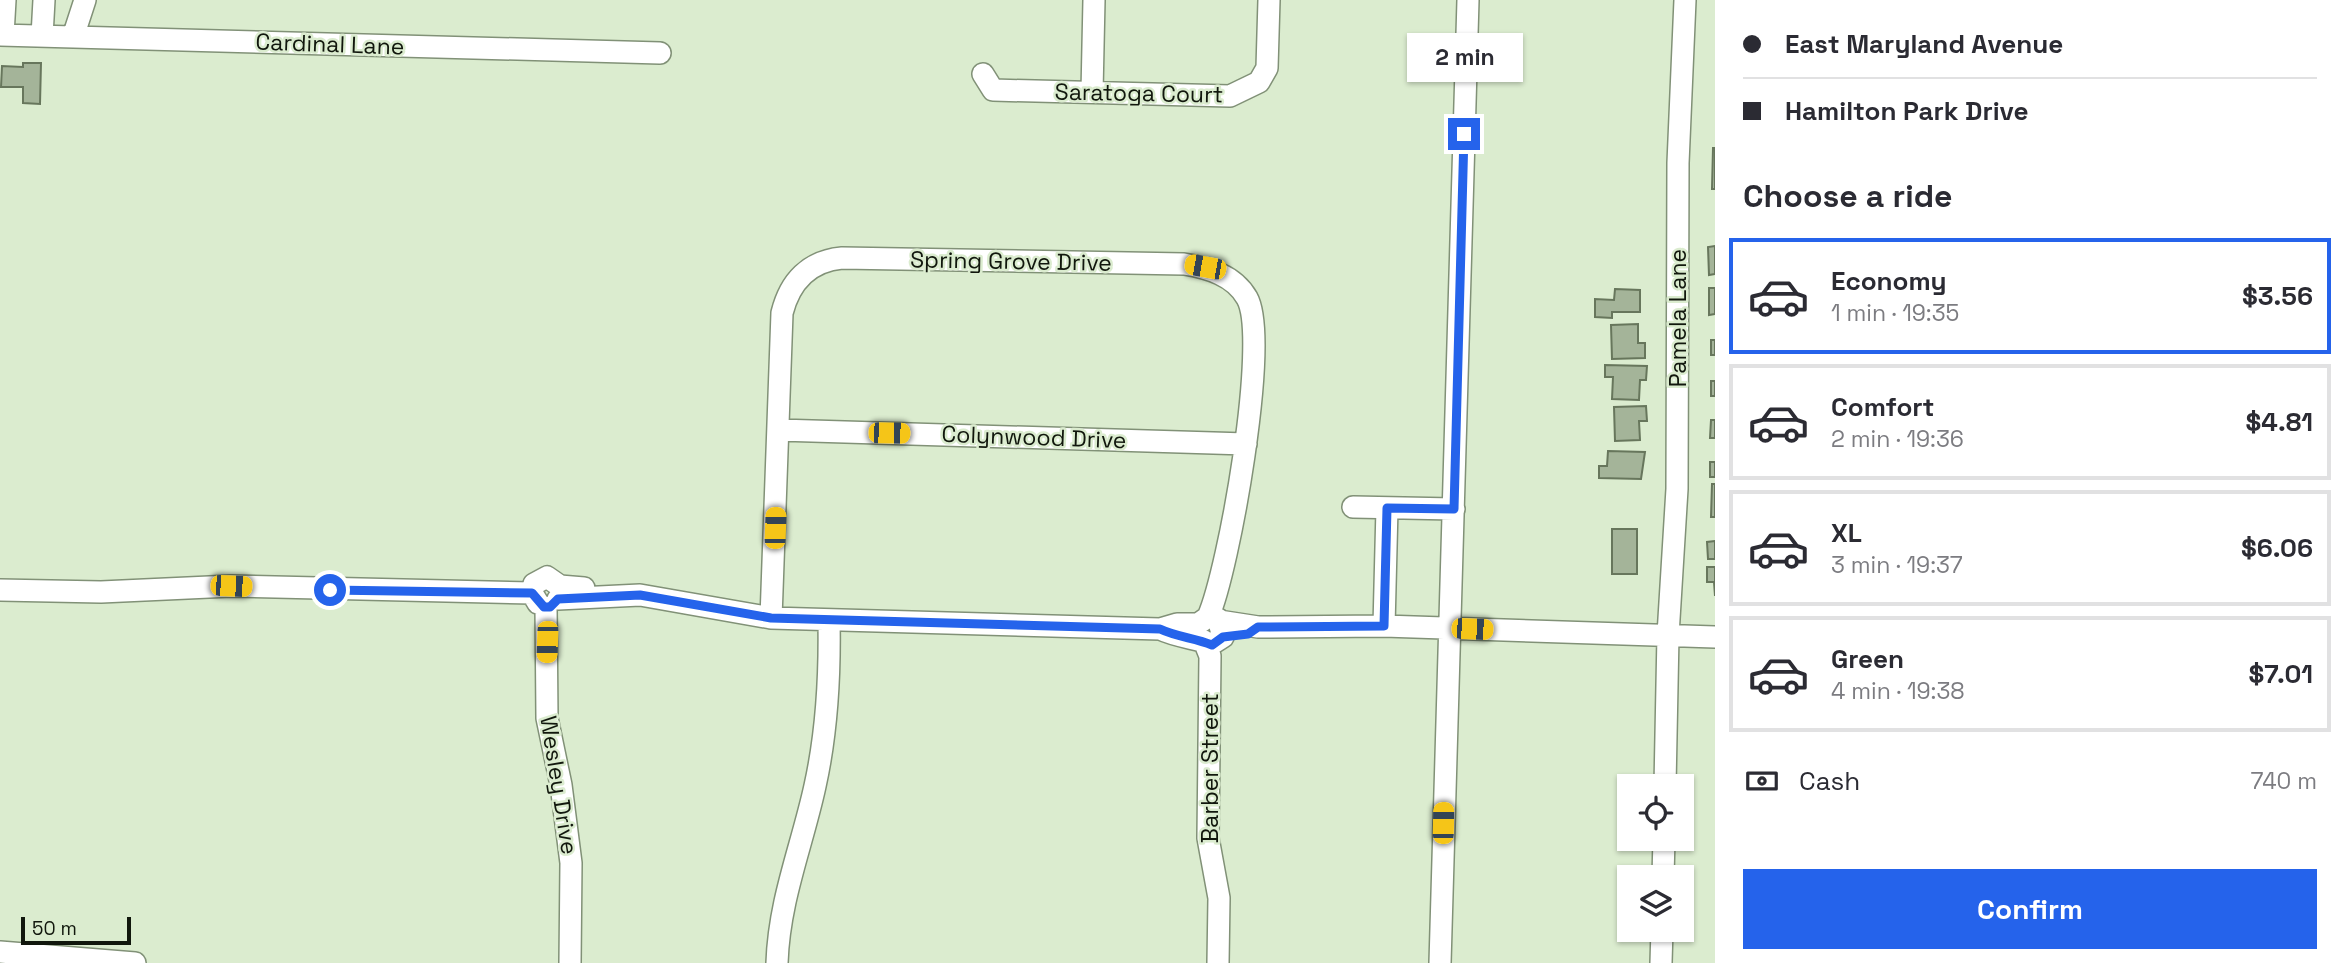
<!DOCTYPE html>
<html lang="en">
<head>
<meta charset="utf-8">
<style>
	body { margin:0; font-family:"Space Grotesk",sans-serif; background:#f2f2f3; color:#2b2b33; height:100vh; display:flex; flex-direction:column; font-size:26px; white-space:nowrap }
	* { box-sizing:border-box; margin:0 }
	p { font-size:23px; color:#7c7c81 }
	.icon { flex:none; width:38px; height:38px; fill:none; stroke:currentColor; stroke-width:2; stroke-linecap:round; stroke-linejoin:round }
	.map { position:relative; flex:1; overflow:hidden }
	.drawer { display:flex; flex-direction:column; background:#fff; width:630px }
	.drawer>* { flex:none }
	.hud { display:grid; align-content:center; height:154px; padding:0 28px; background:#fff }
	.buttons { position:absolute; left:1617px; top:774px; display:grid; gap:14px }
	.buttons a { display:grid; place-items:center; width:77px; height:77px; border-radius:0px; background:#fff; box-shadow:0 2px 5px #0004; font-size:35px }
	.scale { position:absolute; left:21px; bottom:18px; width:110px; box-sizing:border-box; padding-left:7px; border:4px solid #11170d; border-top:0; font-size:19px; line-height:24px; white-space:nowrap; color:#11170d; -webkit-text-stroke:5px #dbeccf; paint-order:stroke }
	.end { position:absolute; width:32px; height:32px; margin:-16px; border:9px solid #2563eb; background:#fff; box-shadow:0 0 0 4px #fff }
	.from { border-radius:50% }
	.bubble { position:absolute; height:49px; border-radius:0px; background:#fff; box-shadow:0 2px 5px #0004; font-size:23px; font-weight:800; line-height:49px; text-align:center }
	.car { position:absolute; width:21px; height:42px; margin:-21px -10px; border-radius:9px; box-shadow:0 0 5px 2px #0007; background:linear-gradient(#f5c518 24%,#345 0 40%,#f5c518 0 76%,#345 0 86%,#f5c518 0) }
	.hud b { display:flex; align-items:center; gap:24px; height:66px; font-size:26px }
	.hud b+b { border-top:2px solid #e1e1e2 }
	.hud i { width:18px; height:18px; background:#2b2b33 }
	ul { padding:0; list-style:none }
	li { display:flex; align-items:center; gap:21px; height:116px; margin:0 14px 10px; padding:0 14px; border:4px solid #e1e1e2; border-radius:0px }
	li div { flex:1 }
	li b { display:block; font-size:26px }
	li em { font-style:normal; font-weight:800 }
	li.current { border-color:#2563eb }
	li>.icon { width:63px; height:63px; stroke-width:1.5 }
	h2 { padding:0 28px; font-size:32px; line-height:84px }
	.pay { display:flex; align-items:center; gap:18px; height:77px; padding:0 28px; font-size:26px }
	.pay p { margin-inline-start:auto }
	.action { display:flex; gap:14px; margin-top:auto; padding:14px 28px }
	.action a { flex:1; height:80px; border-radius:0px; background:#2563eb; color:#fff; font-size:28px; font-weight:800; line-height:80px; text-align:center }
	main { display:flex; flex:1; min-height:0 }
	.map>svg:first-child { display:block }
	.building { fill:#a4b499; stroke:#67765c; stroke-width:2 }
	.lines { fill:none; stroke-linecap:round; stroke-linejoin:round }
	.minor-casing { stroke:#819177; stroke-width:24 }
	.minor { stroke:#fff; stroke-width:21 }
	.route { stroke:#2563eb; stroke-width:9 }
	.labels { text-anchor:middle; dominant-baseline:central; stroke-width:5; stroke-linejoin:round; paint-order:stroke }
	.street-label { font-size:23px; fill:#11170d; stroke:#dbeccf }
</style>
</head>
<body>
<main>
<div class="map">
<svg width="1715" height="963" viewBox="0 0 1715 963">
	<rect width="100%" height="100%" fill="#dbeccf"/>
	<path class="building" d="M23 63H41L40 104 23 103V87H1L2 66 23 67Z
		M1713 148H1715V189H1712Z
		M1715 246V274L1709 275 1708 247Z
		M1709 288H1715V314L1709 315Z
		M1615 289 1640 290V312H1612V318L1595 317V299L1614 300Z
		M1638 324V343H1645V358L1612 359 1611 325Z
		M1711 340H1715V355H1711Z
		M1605 365 1647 366 1646 380H1640L1639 400 1612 399 1613 377H1605Z
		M1711 381H1715V396H1711Z
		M1646 406 1647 421H1639L1640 440 1615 441 1614 407Z
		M1711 420H1715V438H1710Z
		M1608 451 1645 452 1641 479 1599 478V466H1607Z
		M1710 462H1715V477H1710Z
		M1712 484H1715V517H1711Z
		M1612 529H1637V574H1612Z
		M1715 541V559H1708L1707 542Z
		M1707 567H1715V596L1714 582H1707Z"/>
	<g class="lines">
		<g class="minor-casing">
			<path id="minor" d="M0 35 660 53
				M3 35 5 0
				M42 36 44 0
				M73 37 85 0
				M983 74 993 90 1230 96 1259 82 1267 68 1269 0
				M1092 92 1094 0
				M779 430 1246 444
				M1353 507 1454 509
				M0 590 101 592 231 586 532 593
				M558 599 640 595 771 618 1160 629 1177 624H1198L1208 617 1218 619 1223 637 1212 644C1195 638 1177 637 1160 629
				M538 603 532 593 534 584 547 577 560 586 584 588
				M546 607 547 718 561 785 571 863 570 963
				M771 618 782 313C790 281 809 261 842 258L1184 264C1208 268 1234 275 1247 298 1270 339 1229 570 1208 617
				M1219 621 1258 627 1384 626 1715 637
				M1384 626 1387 508
				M1204 641 1210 656 1208 838 1219 898 1218 963
				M1665 786 1668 635 1677 489 1678 163 1685 0
				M1663 877 1664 838
				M0 952 135 963
				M777 963C779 900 802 846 815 786 827 732 830 676 829 621
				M1440 963 1468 0
				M1661 963 1662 929"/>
		</g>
		<use href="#minor" class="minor"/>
	</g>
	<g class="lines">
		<path class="route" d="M330 590 532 593 544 607H550L558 599 640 595 771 618 1160 629C1177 637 1195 638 1212 645L1223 637 1248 634 1258 627 1384 626 1387 508 1454 509 1464 134"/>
	</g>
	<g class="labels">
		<g class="street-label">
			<text transform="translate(330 44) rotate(2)">Cardinal Lane</text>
			<text transform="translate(1139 93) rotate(1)">Saratoga Court</text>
			<text transform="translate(1011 261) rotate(1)">Spring Grove Drive</text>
			<text transform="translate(1678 318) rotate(-90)">Pamela Lane</text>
			<text transform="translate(1034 437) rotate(2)">Colynwood Drive</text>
			<text transform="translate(1210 768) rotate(-90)">Barber Street</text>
			<text transform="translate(559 785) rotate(81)">Wesley Drive</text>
		</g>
	</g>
</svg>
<div class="buttons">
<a><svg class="icon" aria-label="locate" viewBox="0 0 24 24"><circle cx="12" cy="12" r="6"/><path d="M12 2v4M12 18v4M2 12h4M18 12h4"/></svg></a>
<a><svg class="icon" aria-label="layers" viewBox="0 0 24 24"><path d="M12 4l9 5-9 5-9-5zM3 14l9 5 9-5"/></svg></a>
</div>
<div class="scale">50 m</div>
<i class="end from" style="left:330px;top:590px"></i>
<i class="end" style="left:1464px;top:134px"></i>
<div class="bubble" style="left:1407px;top:33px;width:116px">2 min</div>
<i class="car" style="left:1205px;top:267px;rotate:280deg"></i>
<i class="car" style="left:889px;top:433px;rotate:91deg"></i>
<i class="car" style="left:775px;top:528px;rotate:2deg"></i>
<i class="car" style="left:231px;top:586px;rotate:92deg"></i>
<i class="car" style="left:1472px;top:629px;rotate:92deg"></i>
<i class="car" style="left:547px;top:642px;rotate:182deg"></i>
<i class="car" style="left:1443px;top:823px;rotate:1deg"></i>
</div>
<section class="drawer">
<div class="hud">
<b><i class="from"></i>East Maryland Avenue</b>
<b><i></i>Hamilton Park Drive</b>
</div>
<h2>Choose a ride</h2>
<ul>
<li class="current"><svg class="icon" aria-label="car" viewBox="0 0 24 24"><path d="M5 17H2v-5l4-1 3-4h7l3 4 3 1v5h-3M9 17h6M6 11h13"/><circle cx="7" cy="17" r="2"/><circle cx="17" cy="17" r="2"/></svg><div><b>Economy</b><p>1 min · 19:35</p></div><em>$3.56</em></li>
<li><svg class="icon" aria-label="car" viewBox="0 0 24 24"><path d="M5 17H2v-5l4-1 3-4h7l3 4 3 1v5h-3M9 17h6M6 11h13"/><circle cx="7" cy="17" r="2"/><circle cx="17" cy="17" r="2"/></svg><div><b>Comfort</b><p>2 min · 19:36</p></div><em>$4.81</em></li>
<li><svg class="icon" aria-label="car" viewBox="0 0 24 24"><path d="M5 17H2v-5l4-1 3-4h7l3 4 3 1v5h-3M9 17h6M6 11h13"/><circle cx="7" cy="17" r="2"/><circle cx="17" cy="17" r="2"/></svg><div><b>XL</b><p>3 min · 19:37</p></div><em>$6.06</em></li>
<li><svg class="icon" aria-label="car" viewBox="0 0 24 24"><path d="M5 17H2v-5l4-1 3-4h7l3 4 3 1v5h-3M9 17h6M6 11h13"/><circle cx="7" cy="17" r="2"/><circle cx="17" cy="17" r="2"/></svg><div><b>Green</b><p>4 min · 19:38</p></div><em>$7.01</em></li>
</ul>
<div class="pay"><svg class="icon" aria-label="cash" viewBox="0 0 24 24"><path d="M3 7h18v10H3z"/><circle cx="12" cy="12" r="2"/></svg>Cash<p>740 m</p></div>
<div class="action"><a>Confirm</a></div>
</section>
</main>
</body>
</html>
